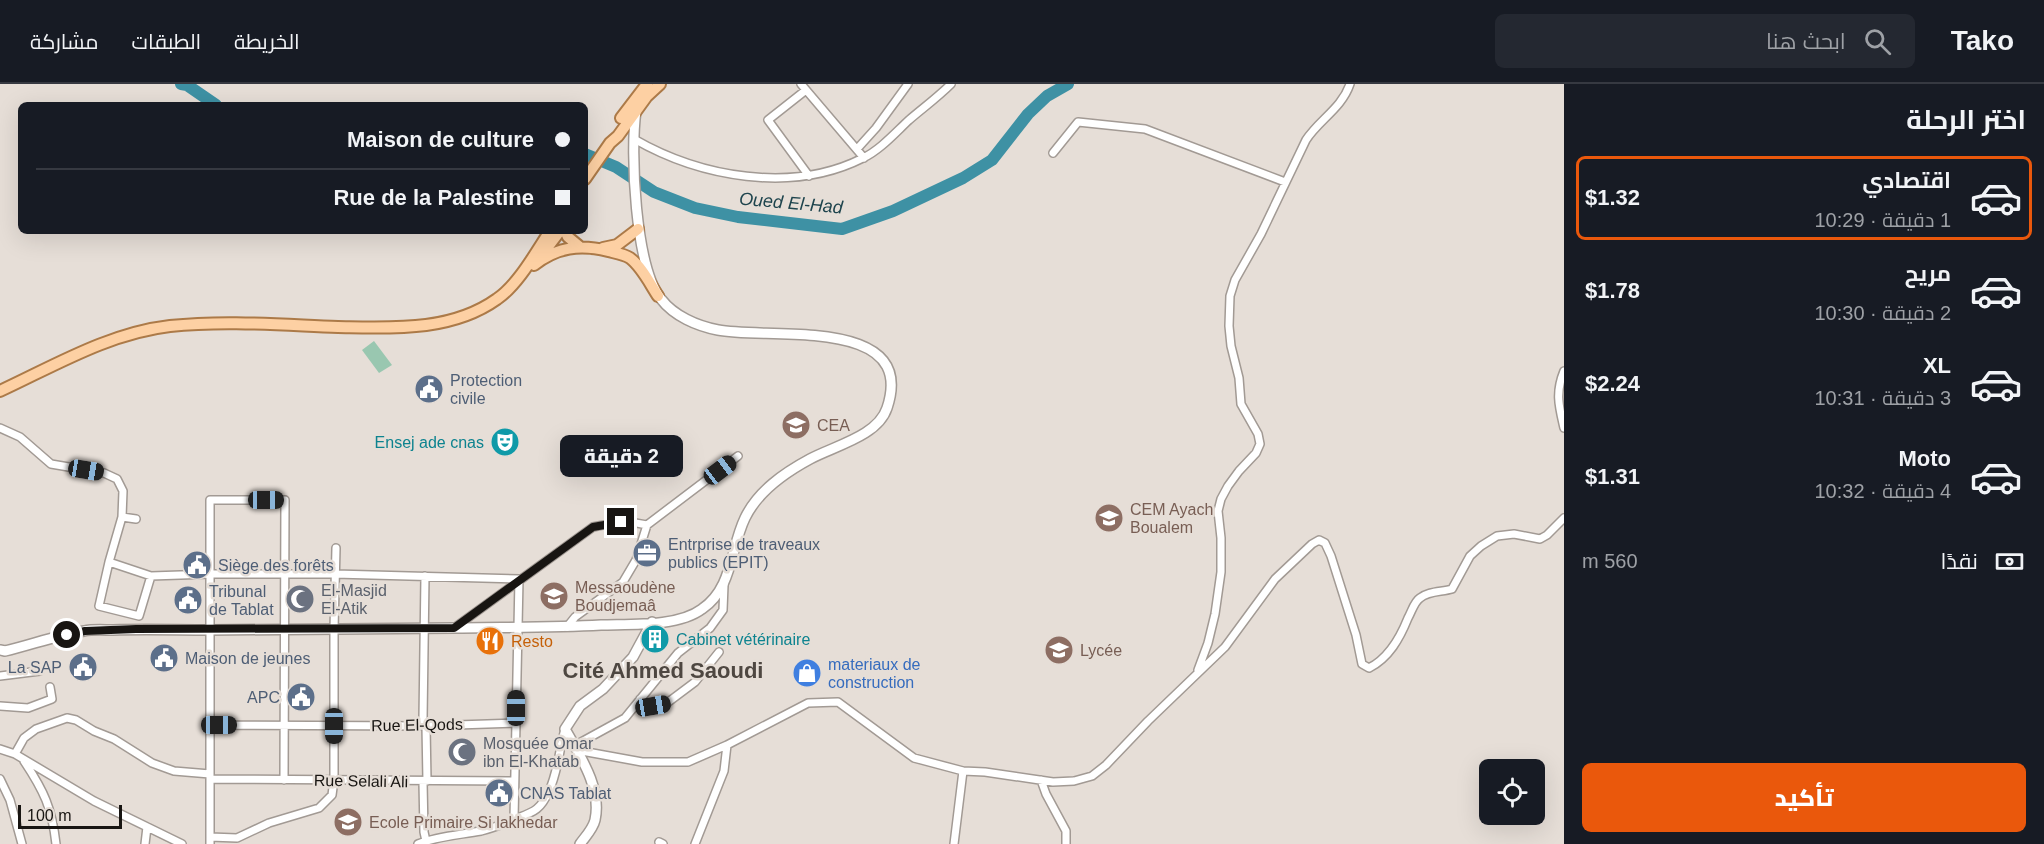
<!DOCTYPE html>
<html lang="ar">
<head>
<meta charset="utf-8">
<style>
	body { margin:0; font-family:Helvetica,Cairo,sans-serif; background:#242831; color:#f1f3f6; direction:rtl; height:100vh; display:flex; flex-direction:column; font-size:22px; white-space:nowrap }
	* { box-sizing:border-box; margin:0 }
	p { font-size:20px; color:#9ea1a6 }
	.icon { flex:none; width:33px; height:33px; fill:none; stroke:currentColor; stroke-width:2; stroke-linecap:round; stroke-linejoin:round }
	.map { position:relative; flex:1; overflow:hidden; direction:ltr }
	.sheet { display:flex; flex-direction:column; background:#171b24; width:480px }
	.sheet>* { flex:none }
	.guide { position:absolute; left:18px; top:18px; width:570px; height:132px; border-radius:9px; box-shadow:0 6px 24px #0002; direction:rtl; display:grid; align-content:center; height:132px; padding:0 18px; background:#171b24 }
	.fabs { position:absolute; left:1479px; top:675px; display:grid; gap:12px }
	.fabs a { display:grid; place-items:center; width:66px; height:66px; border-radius:9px; background:#171b24; box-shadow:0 6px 24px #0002; font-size:30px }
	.scale { position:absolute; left:18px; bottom:15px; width:104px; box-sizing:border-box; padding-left:6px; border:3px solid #181512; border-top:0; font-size:16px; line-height:21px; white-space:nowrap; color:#181512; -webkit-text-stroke:4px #e6ded7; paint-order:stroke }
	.end { position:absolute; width:27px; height:27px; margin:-14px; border:8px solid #181512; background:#fff; box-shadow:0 0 0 3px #fff }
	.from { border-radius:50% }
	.bubble { position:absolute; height:42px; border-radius:9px; background:#171b24; box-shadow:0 6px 24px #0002; font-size:20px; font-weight:800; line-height:42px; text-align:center; direction:rtl }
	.car { position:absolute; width:18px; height:36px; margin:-18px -9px; border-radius:8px; box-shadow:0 0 4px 2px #0007; background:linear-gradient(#222 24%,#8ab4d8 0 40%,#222 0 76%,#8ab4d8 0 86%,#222 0) }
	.guide b { display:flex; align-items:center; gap:21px; height:57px; font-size:22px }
	.guide b+b { border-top:2px solid #363941 }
	.guide i { width:15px; height:15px; background:#f1f3f6 }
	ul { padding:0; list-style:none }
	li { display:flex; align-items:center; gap:18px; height:84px; margin:0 12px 9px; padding:0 6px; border:3px solid transparent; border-radius:9px }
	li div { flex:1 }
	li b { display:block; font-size:22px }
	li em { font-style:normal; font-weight:800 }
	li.selected { border-color:#ea580c }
	li>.icon { width:54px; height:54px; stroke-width:1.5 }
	h2 { padding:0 18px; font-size:27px; line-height:72px }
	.pay { display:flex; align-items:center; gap:15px; height:66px; padding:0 18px; font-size:22px }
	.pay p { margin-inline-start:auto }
	.action { display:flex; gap:12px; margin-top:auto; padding:12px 18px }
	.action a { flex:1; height:69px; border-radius:9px; background:#ea580c; color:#fff; font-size:24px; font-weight:800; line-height:69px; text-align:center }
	header { display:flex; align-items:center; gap:36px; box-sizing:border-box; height:84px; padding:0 30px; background:#171b24; border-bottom:2px solid #363941 }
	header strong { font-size:28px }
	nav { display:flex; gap:33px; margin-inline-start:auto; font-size:21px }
	.search { width:420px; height:54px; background:#242831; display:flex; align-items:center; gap:15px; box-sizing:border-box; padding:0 21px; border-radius:9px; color:#9ea1a6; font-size:22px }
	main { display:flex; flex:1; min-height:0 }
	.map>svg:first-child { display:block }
	.green { fill:#99c7b0 }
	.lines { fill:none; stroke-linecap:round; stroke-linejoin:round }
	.river { stroke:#3e91a4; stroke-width:12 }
	.street-casing { stroke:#a29a94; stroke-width:10 }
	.secondary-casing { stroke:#a29a94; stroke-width:12 }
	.primary-casing { stroke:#ac7a48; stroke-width:14 }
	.street { stroke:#fff; stroke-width:7 }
	.secondary { stroke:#fff; stroke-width:9 }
	.primary { stroke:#fdd0a3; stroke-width:10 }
	.route { stroke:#181512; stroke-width:8 }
	.labels { text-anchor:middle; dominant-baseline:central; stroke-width:5; stroke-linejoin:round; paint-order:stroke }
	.service-label { font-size:16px; fill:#4e5e75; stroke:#e6ded7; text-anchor:start }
	.education-label { font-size:16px; fill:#785e54; stroke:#e6ded7; text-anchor:start }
	.culture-label { font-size:16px; fill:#0d838f; stroke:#e6ded7; text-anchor:end }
	.worship-label { font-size:16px; fill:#5b616d; stroke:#e6ded7; text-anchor:start }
	.food-label { font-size:16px; fill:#c56008; stroke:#e6ded7; text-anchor:start }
	.shop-label { font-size:16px; fill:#366cbe; stroke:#e6ded7; text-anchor:start }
	.street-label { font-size:16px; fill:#181512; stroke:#e6ded7 }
	.water-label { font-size:18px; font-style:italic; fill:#1e444d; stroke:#e6ded7 }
	.district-label { font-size:22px; font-weight:bold; fill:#4e4741; stroke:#e6ded7 }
</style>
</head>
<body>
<header>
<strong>Tako</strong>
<div class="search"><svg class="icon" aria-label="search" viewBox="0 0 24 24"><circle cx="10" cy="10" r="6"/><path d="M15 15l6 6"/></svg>ابحث هنا</div>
<nav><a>الخريطة</a><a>الطبقات</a><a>مشاركة</a></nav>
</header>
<main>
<section class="sheet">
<h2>اختر الرحلة</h2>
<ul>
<li class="selected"><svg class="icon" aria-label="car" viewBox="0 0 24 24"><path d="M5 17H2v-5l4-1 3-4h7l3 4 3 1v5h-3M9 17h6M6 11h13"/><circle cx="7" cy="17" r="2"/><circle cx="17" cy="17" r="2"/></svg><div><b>اقتصادي</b><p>1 دقيقة · 10:29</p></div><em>$1.32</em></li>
<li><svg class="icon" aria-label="car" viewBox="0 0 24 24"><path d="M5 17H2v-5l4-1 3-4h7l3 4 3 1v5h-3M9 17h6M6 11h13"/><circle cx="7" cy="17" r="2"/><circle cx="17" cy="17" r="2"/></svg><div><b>مريح</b><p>2 دقيقة · 10:30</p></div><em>$1.78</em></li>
<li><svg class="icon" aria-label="car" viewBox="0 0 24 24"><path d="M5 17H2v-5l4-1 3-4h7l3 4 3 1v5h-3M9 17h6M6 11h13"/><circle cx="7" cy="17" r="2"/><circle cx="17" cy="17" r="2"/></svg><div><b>XL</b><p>3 دقيقة · 10:31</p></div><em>$2.24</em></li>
<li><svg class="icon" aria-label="car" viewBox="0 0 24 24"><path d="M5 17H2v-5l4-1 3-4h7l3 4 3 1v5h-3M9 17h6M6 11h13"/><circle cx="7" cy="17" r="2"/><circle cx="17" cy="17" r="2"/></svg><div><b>Moto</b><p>4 دقيقة · 10:32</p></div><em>$1.31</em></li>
</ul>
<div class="pay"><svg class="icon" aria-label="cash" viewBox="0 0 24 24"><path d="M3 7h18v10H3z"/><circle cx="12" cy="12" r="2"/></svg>نقدًا<p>560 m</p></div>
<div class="action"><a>تأكيد</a></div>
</section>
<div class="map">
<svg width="1564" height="760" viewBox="0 0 1564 760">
	<rect width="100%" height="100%" fill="#e6ded7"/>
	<path class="green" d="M374 257 392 281 379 289 362 266Z"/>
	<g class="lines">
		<path class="river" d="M181 0 187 1 216 21
			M585 70 616 83 654 108 695 124 738 133 842 145 893 127 963 94 992 76 1028 30 1047 12 1068 0"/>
		<g class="street-casing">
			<path id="street" d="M801 0 864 74
				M806 6 768 36 809 92
				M634 55C700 93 792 110 863 74 880 66 895 49 909 36 923 24 938 13 951 0
				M857 65 876 44 908 0
				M1053 69 1078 38 1145 45 1285 98
				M1564 287C1555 309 1559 322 1564 344
				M0 344 20 353 51 380 104 389 117 395 123 407 122 433
				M136 435 122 433 109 478 151 492 210 490H335L519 495
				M109 478 99 522 139 532 151 492
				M425 492 423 635 426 642 427 697
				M567 543 575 533 623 498 636 476 647 441 738 372
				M454 544 593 443C612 439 628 436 647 441
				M1198 586 1208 559 1215 530 1221 488V454L1218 427 1221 415 1228 402 1239 387 1256 369 1260 360 1258 350 1241 320 1239 294 1231 262 1229 242 1230 212 1235 196 1261 150 1306 56C1319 36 1342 24 1350 0
				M0 592 40 587
				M640 615 653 622 667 619 695 598 719 568
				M0 622 28 624 52 615 50 603
				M210 641 426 642 516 639
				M727 661 808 619 838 618 914 674 963 687 954 760
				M574 662 625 634 678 569 710 544 723 526 724 501
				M0 665 15 670 94 717 182 760
				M576 666 642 678H688L727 661 724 687 695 760
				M15 670 24 654 36 645 67 634 76 636 94 647 114 655 152 679 174 687 210 690
				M24 677C44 707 52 724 56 760
				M963 687 985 688 1053 698 1074 697 1092 692 1106 681 1148 637 1225 563 1275 495 1312 460 1319 456 1325 459 1331 472 1356 551 1362 580 1369 584C1389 574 1400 554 1408 534 1412 527 1414 518 1420 514 1428 507 1442 508 1452 505L1470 472 1481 462 1497 452 1514 450 1540 455 1547 451 1564 434
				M0 695 10 716 22 760
				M210 695 513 697
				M1041 696 1046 710 1066 747V760
				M423 698 424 748 426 757
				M514 735 519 495
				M210 753 237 754 269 739 319 724 332 711 334 696V545L336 464
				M659 758 663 760
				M145 760 147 743
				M210 760V416H285L284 696
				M418 760C438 752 459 751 481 747 493 744 503 740 515 735 533 728 540 727 549 707 558 688 559 666 565 645"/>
		</g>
		<g class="secondary-casing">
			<path id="secondary" d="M0 566 5 567C31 561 57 551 84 547 93 545 104 546 113 546 145 545 177 546 209 546 291 546 372 544 453 544 503 543 552 544 601 541 631 540 678 543 702 525 733 504 730 465 745 434 758 407 784 389 810 375 834 362 878 352 887 324 918 231 768 256 718 246 697 242 674 232 661 215 635 183 630 67 636 27
				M580 760C585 753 593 745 595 736 602 704 580 672 565 645L580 622 603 605 633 573 652 538"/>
		</g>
		<g class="primary-casing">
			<path id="primary" d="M621 34 647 0
				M585 95 610 59 618 52 647 12 660 0
				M565 147 568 153 580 163
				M603 164 617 161 638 145
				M541 172 560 147
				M534 181C557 163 580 160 608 167 616 169 624 170 630 174 642 183 650 200 658 212
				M0 307C54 282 109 249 170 242 225 236 283 241 338 243 391 244 451 248 497 215 518 201 536 168 550 147"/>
		</g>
		<use href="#street" class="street"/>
		<use href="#secondary" class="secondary"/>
		<use href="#primary" class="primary"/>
	</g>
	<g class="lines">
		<path class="route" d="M67 551 85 547 136 545 454 544 593 443 621 438"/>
	</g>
	<defs>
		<g id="civic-disc" transform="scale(1.5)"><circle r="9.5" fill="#5c6f8a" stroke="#e6ded7"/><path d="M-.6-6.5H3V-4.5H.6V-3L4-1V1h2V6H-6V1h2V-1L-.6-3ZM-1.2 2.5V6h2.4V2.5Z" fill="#fff"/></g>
		<g id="university-disc" transform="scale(1.5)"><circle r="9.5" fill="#8d6e63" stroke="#e6ded7"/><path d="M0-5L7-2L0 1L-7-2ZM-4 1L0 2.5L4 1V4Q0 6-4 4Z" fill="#fff"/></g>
		<g id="theatre-disc" transform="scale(1.5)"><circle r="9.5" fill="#0f9aa8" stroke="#e6ded7"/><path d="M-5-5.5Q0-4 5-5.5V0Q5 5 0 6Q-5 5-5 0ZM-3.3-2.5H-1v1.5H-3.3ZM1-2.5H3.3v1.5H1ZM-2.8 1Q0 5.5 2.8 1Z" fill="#fff"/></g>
		<g id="school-disc" transform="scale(1.5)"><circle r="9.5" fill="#8d6e63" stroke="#e6ded7"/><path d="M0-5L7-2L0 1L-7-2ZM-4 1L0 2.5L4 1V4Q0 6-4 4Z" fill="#fff"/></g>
		<g id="office-disc" transform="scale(1.5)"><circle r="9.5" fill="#5c6f8a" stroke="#e6ded7"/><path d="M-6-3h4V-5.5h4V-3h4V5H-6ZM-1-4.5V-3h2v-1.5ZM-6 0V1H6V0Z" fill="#fff"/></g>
		<g id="mosque-disc" transform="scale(1.5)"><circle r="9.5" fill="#6b7280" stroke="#e6ded7"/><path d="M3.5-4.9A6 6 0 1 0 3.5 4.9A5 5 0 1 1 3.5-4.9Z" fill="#fff"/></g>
		<g id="building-disc" transform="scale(1.5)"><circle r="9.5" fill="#0f9aa8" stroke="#e6ded7"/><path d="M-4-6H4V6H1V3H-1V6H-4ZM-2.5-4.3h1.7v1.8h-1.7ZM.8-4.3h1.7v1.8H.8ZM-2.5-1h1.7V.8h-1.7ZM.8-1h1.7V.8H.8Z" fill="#fff"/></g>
		<g id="restaurant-disc" transform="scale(1.5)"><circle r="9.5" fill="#e8710a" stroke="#e6ded7"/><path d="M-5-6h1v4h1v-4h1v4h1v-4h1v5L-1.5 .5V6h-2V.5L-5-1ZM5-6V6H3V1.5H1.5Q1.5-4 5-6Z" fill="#fff"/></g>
		<g id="shop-disc" transform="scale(1.5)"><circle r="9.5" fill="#3f7fe0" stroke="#e6ded7"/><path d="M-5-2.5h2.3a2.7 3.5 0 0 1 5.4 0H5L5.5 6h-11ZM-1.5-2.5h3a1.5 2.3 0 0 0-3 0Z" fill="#fff"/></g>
	</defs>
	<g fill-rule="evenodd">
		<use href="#civic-disc" x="429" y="305"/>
		<use href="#university-disc" x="796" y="341"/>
		<use href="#theatre-disc" x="505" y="358"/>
		<use href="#school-disc" x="1109" y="434"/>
		<use href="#office-disc" x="647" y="469"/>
		<use href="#civic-disc" x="197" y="481"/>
		<use href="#school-disc" x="554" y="512"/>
		<use href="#mosque-disc" x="300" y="515"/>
		<use href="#civic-disc" x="188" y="516"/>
		<use href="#building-disc" x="655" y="555"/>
		<use href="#restaurant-disc" x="490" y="557"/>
		<use href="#school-disc" x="1059" y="566"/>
		<use href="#civic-disc" x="164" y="574"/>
		<use href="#civic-disc" x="83" y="583"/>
		<use href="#shop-disc" x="807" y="589"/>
		<use href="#civic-disc" x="301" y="613"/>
		<use href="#mosque-disc" x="462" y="668"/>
		<use href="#civic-disc" x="499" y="709"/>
		<use href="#school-disc" x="348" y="738"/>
	</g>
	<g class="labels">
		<g class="service-label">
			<text x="450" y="296">Protection<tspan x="450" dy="18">civile</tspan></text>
			<text x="668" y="460">Entrprise de traveaux<tspan x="668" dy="18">publics (EPIT)</tspan></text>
			<text x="218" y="481">Siège des forêts</text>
			<text x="209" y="507">Tribunal<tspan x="209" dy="18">de Tablat</tspan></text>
			<text x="185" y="574">Maison de jeunes</text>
			<text x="62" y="583" text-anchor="end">La SAP</text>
			<text x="280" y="613" text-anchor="end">APC</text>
			<text x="520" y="709">CNAS Tablat</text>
		</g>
		<g class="education-label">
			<text x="817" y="341">CEA</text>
			<text x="1130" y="425">CEM Ayach<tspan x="1130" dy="18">Boualem</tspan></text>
			<text x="575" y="503">Messaoudène<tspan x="575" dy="18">Boudjemaâ</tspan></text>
			<text x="1080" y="566">Lycée</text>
			<text x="369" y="738">Ecole Primaire Si lakhedar</text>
		</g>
		<g class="culture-label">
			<text x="484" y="358">Ensej ade cnas</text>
			<text x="676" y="555" text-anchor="start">Cabinet vétérinaire</text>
		</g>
		<g class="worship-label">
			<text x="321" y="506">El-Masjid<tspan x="321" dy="18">El-Atik</tspan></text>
			<text x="483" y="659">Mosquée Omar<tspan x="483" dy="18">ibn El-Khatab</tspan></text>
		</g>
		<g class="food-label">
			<text x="511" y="557">Resto</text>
		</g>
		<g class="shop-label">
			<text x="828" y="580">materiaux de<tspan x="828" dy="18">construction</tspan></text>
		</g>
		<g class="street-label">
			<text transform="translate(417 641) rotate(-1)">Rue El-Qods</text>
			<text transform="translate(361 697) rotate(1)">Rue Selali Ali</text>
		</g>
		<g class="water-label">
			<text transform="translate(791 119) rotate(5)">Oued El-Had</text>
		</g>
		<g class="district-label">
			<text x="663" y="586">Cité Ahmed Saoudi</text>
		</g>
	</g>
</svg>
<div class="fabs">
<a><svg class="icon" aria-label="locate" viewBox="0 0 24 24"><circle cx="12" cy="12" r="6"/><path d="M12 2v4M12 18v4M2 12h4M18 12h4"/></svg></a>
</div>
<div class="scale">100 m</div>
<i class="end from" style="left:67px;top:551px"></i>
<i class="end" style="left:621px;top:438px"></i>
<div class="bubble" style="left:560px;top:351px;width:123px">2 دقيقة</div>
<i class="car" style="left:86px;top:386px;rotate:99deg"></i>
<i class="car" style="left:720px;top:386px;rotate:53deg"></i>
<i class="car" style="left:266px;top:416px;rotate:90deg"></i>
<i class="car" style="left:653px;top:622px;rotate:80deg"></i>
<i class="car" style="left:516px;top:624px;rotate:0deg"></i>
<i class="car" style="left:219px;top:641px;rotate:90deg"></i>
<i class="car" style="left:334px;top:642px;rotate:180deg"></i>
<div class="guide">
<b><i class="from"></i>Maison de culture</b>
<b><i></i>Rue de la Palestine</b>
</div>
</div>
</main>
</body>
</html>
